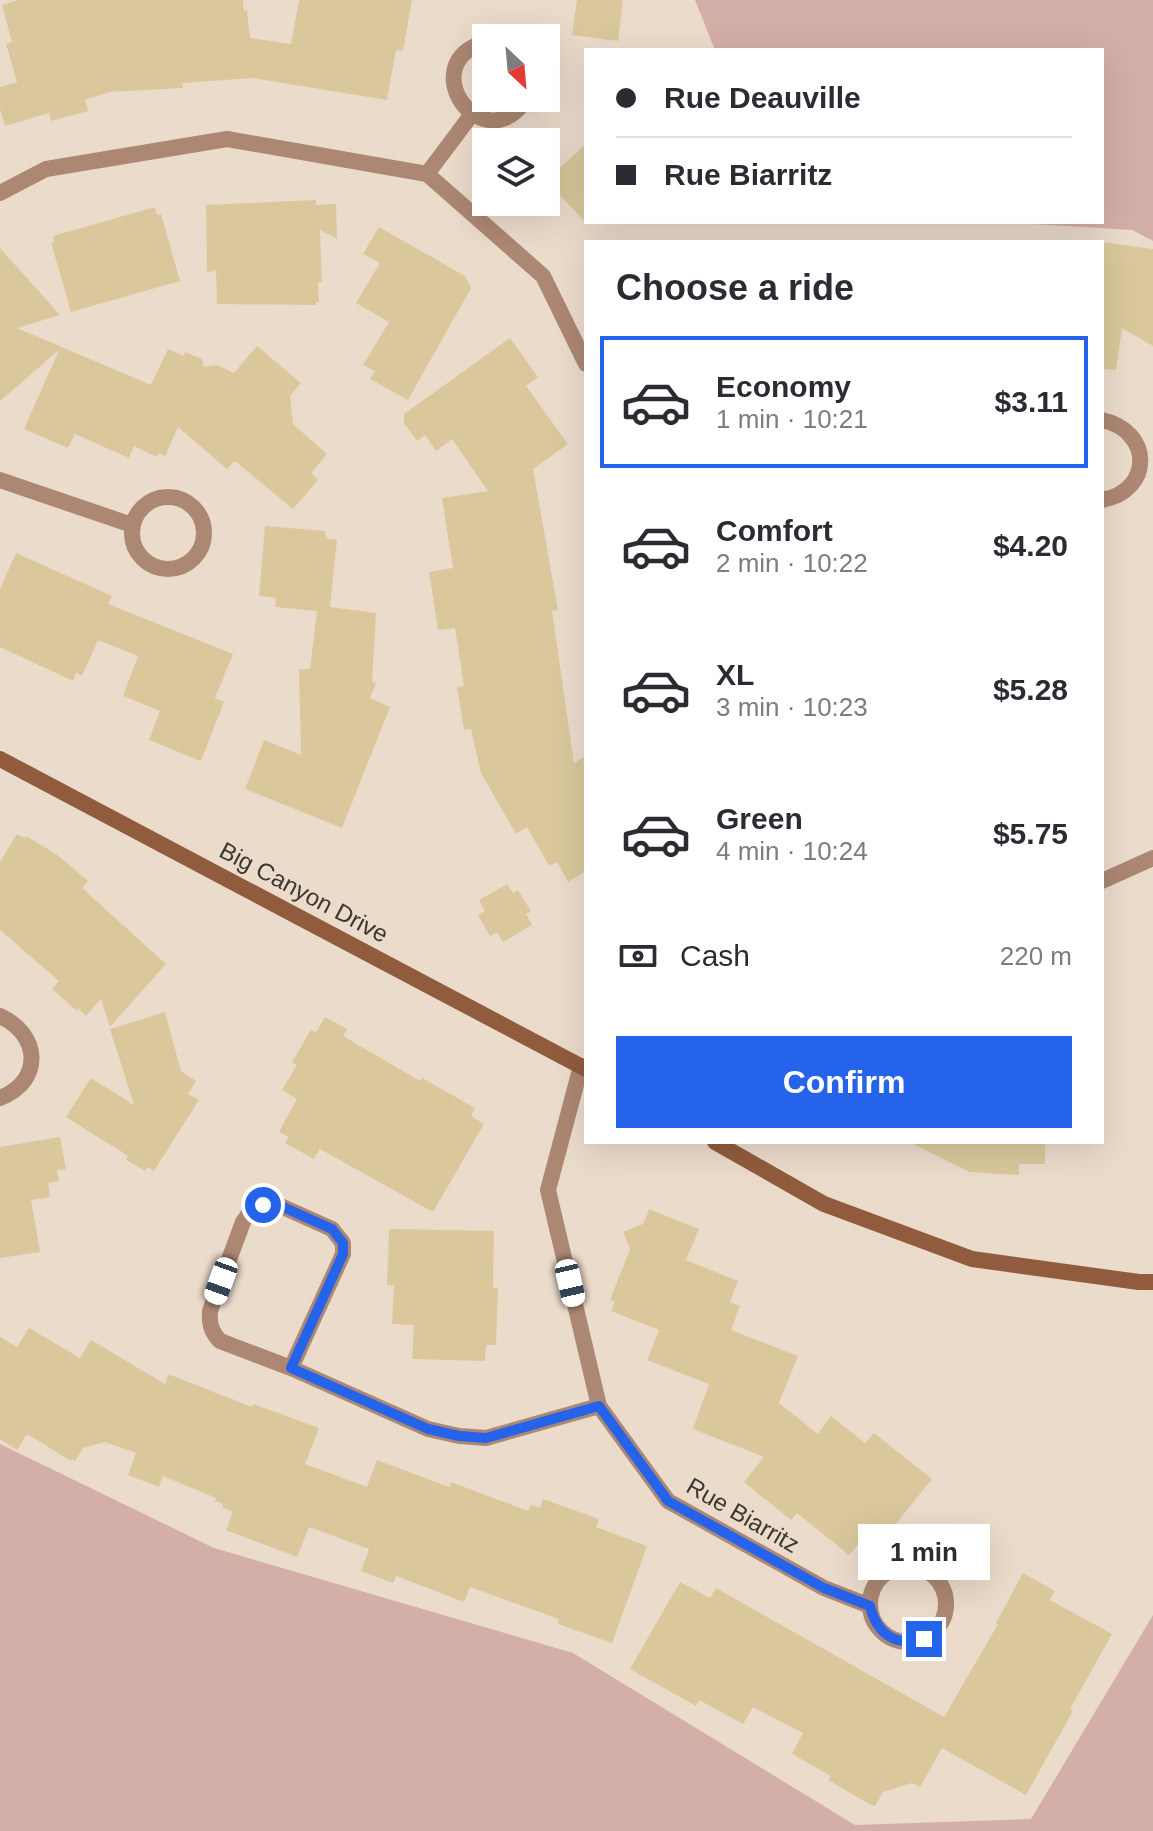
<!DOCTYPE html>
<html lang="en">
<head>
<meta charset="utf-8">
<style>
	body { margin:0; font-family:Helvetica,sans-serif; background:#f2f2f3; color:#2b2b33; height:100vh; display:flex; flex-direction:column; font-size:30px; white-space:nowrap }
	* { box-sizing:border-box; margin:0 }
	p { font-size:26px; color:#7c7c81 }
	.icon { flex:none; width:44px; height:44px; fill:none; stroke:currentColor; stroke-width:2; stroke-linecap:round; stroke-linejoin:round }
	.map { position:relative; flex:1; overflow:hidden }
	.sheet { position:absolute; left:584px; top:240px; width:520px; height:904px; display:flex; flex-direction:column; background:#fff; border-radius:0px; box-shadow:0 8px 32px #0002 }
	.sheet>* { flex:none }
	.top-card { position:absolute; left:584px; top:48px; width:520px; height:176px; border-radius:0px; box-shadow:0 8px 32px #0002; display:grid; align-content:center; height:176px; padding:0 32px; background:#fff }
	.needle { width:52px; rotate:154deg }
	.buttons { position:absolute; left:472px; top:24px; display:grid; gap:16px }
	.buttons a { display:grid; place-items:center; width:88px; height:88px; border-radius:0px; background:#fff; box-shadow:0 8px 32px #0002; font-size:40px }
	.end { position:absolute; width:36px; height:36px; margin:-18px; border:10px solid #2563eb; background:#fff; box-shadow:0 0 0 4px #fff }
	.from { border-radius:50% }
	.bubble { position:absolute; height:56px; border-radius:0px; background:#fff; box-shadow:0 8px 32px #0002; font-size:26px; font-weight:600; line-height:56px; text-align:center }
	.car { position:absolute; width:24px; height:48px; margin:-24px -12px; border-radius:10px; box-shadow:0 0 6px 2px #0007; background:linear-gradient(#fff 24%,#345 0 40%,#fff 0 76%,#345 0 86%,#fff 0) }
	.top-card b { display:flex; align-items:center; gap:28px; height:76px; font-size:30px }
	.top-card b+b { border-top:2px solid #e1e1e2 }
	.top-card i { width:20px; height:20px; background:#2b2b33 }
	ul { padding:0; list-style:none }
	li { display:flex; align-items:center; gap:24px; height:132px; margin:0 16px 12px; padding:0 16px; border:4px solid transparent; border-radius:0px }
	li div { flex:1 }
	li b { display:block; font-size:30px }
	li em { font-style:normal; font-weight:600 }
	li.on { border-color:#2563eb }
	li>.icon { width:72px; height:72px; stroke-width:1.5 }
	h2 { padding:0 32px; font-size:36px; line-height:96px }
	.pay { display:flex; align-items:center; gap:20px; height:88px; padding:0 32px; font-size:30px }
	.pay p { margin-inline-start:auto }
	.button { display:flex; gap:16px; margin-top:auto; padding:16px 32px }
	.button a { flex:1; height:92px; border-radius:0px; background:#2563eb; color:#fff; font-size:32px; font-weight:600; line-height:92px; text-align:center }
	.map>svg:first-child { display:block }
	.green { fill:#d4afa8 }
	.building { fill:#dac89c }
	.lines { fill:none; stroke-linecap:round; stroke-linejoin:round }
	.street { stroke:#ac8773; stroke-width:16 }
	.secondary { stroke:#915c3e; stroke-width:16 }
	.route { stroke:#2563eb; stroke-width:10 }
	.labels { text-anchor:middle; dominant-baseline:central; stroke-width:6; stroke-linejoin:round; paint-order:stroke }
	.street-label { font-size:24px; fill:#3d3731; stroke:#ebdbcb }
</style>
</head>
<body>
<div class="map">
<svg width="1153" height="1831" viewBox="0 0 1153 1831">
	<rect width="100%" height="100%" fill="#ebdbcb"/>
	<path class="green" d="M695 0H1153V241L1132 230 998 222H1102V50H715Z
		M0 1444 214 1548 573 1653 855 1825 1031 1819 1153 1615V1831H0Z"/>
	<path class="building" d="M18 0H243L244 11 247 10 250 38 291 44 299 0H412L403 51 396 50 387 100 252 78 182 83 183 88 109 92 85 100 88 111 51 121 49 113 5 126 0 109V87L17 82 6 44 12 42 2 5Z
		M577 0H623L618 41 572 35Z
		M586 144V223L546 180Z
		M316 200V205L336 204 337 239 320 230 322 283 318 281 319 302H316V305L217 304 216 270 207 273 206 205Z
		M155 207 157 215 161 214 180 281 71 312 51 242H54L53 236Z
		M379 227 465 276 471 288 408 400 370 379 375 371 363 365 389 322 356 303 380 263 363 254Z
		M1102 242 1153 249V346L1122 328 1116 370 1102 369Z
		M0 248 60 315 17 328 151 385 168 349 184 356 185 352 202 359 204 367 217 365 234 373 257 346 301 383 290 396 293 424 327 454 311 473 318 480 293 509 235 461 227 469 178 427 165 456 159 453 157 457 134 446 129 458 75 434 68 448 24 429 59 350 0 401Z
		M510 338 538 377 526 386 568 444 533 469 558 610 552 611 574 763 586 756V871L568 882 557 862 549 866 527 827 516 834 481 773 471 729 464 730 457 687 464 686 455 628 438 630 429 572 453 568 442 498 488 491 452 439 436 451 425 435 417 441 404 423V414Z
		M265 526 325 531 327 539 337 540 330 607 376 613 372 681 376 683 370 698 390 707 342 828 245 789 264 740 301 755 299 669H310L317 611 275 607 276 598 259 596Z
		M16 553 112 596 108 604 233 654 215 698 224 702 201 761 149 740 160 711 123 696 138 656 98 640 82 676 76 673 73 681 0 647V589Z
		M17 834 25 838 26 836 56 854 88 881 82 888 166 964 110 1027 101 999 86 1016 78 1008 76 1010 52 989 59 981 0 930V862Z
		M507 884 513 893 518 890 531 911 526 914 532 925 503 942 497 932 490 936 478 915 485 911 479 900Z
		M165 1012 181 1071 196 1081 188 1094 199 1100 154 1171 148 1167 145 1171 126 1160 128 1156 66 1117 91 1078 134 1105 110 1029Z
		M325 1017 347 1029 343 1036 420 1081 422 1078 475 1108 471 1116 484 1124 433 1212 320 1149 314 1159 285 1143 289 1137 279 1132 297 1099 282 1090 297 1065 292 1062 311 1030 316 1032Z
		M60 1137 66 1169 57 1170 59 1181 48 1183 50 1197 31 1200 40 1252 0 1258V1147Z
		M909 1142H1045V1164H1019V1175L969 1172Z
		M649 1209 699 1229 686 1260 738 1281 730 1302 740 1306 731 1330 798 1356 779 1403 818 1434 831 1416 865 1443 874 1433 932 1479 874 1551 861 1541 849 1555 797 1513 791 1520 744 1482 764 1457 693 1429 709 1384 647 1360 659 1330 611 1311 615 1302 610 1300 630 1249 623 1232 643 1224Z
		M389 1229 494 1231 493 1288H498L496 1345H486L485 1361 412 1359 414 1325 392 1324 394 1285H387Z
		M29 1328 80 1358 91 1340 165 1384 168 1374 252 1407 253 1404 319 1428 305 1464 367 1487 377 1460 449 1487 451 1482 528 1511 531 1505 540 1508 543 1499 599 1519 596 1527 647 1546 612 1643 558 1624 559 1619 470 1587 464 1602 396 1576 393 1583 361 1571 369 1549 309 1527 297 1557 226 1530 233 1512 222 1507 223 1504 215 1501 216 1498 163 1476 159 1487 128 1475 136 1453 105 1442 83 1448 75 1461 72 1459 71 1461 27 1434 17 1450 0 1439V1337L17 1347Z
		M1023 1573 1055 1591 1050 1600 1112 1634 1070 1709 1073 1711 1026 1795 942 1748 920 1787 912 1783 883 1792 875 1806 871 1805 828 1780 831 1776 792 1754 803 1733 753 1707 743 1724 699 1700 696 1706 630 1669 680 1582 710 1598 716 1588 944 1717 998 1624 996 1623Z"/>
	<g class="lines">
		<path class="street" d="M486 42C411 63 484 165 527 98
			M427 174 472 114
			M0 193 46 169 227 139 427 174 543 276 586 364
			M1102 420C1153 431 1153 491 1102 500
			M0 480 132 525
			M132 533a36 36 0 1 1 72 0a36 36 0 1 1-72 0Z
			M1102 881 1153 858
			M0 1016C40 1034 44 1081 0 1098
			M581 1066 548 1190 599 1406 668 1501 824 1588 870 1606
			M291 1368 343 1254V1243L332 1229 274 1203 263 1205 250 1212 243 1222 210 1311C209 1323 211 1332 220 1341L291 1368 428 1429 459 1436 486 1438 599 1406
			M870 1604a38 38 0 1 1 76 0a38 38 0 1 1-76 0Z"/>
		<path class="secondary" d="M0 759 586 1069
			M715 1142 824 1204 972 1259 1139 1282H1153"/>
	</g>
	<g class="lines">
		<path class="route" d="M263 1205 274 1203 332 1229 343 1243V1254L291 1368 428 1429 459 1436 486 1438 599 1406 668 1501 824 1588 870 1606C877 1634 895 1647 924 1639"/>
	</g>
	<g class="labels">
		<g class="street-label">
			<text transform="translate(304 892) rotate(28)">Big Canyon Drive</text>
			<text transform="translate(743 1515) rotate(30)">Rue Biarritz</text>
		</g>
	</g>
</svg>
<div class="buttons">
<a><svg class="needle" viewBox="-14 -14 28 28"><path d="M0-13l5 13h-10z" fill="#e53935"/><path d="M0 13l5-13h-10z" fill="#7c7c81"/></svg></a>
<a><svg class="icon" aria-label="layers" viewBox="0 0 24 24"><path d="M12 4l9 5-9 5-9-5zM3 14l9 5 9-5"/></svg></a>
</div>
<i class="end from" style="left:263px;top:1205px"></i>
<i class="end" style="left:924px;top:1639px"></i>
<div class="bubble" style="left:858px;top:1524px;width:132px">1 min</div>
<i class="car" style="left:221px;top:1281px;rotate:200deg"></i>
<i class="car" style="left:570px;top:1283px;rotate:167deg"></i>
<div class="top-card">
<b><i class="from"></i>Rue Deauville</b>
<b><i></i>Rue Biarritz</b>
</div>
<section class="sheet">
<h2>Choose a ride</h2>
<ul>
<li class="on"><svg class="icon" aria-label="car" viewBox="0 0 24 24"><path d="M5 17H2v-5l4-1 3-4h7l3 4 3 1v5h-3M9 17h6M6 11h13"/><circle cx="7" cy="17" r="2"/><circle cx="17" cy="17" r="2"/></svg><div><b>Economy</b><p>1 min · 10:21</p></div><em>$3.11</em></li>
<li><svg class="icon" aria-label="car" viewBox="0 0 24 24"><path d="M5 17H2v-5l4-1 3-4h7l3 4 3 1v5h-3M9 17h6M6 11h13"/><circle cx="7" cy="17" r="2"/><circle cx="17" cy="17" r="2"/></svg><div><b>Comfort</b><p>2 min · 10:22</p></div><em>$4.20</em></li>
<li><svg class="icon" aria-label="car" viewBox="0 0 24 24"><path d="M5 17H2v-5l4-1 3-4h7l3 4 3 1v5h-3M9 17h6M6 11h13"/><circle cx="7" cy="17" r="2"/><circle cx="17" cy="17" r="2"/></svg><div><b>XL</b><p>3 min · 10:23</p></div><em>$5.28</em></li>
<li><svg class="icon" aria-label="car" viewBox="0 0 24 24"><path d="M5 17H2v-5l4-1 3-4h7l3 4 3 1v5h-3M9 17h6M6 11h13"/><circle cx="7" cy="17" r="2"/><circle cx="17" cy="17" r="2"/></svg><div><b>Green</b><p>4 min · 10:24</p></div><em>$5.75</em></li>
</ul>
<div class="pay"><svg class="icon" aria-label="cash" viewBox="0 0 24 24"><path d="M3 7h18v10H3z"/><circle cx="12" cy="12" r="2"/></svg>Cash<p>220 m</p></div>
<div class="button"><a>Confirm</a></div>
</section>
</div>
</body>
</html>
